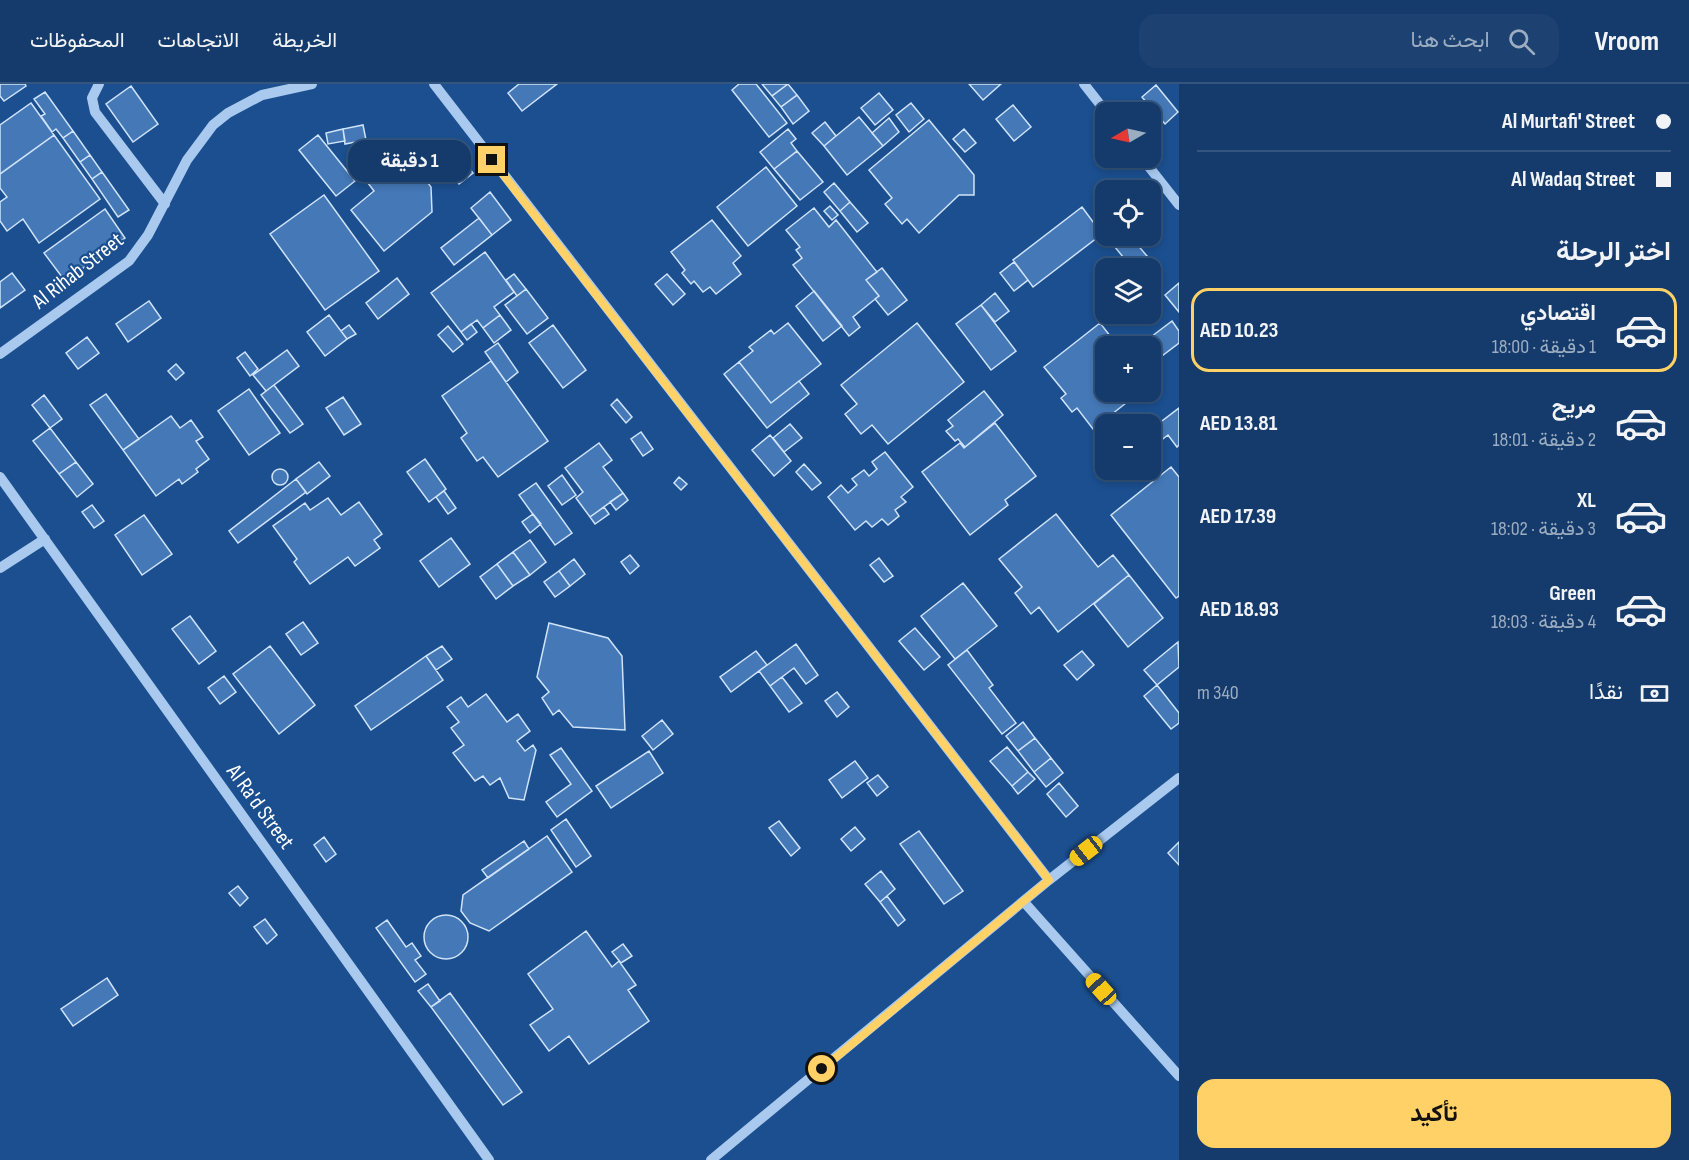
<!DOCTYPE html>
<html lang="ar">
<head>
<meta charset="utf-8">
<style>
	body { margin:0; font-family:"Sofia Sans Condensed",Vazirmatn,sans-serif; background:#1d4271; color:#f1f3f6; direction:rtl; height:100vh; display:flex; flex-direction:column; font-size:22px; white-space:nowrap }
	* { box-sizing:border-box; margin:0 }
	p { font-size:20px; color:#9dadc1 }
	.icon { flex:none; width:33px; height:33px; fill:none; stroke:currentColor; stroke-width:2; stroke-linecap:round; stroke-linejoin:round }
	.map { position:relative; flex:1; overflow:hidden; direction:ltr }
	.details { display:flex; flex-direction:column; background:#143b6b; width:510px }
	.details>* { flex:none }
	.banner { display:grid; align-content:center; height:132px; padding:0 18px; background:#143b6b }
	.needle { width:39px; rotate:261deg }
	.fabs { position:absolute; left:1095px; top:18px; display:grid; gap:12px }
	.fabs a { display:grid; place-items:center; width:66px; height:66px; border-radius:12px; background:#143b6b; box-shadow:0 3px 9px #0003,0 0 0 2px #33557e; font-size:30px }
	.end { position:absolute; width:27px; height:27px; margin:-14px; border:8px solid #ffd166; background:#111; box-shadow:0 0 0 3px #111 }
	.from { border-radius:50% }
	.bubble { position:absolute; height:42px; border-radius:18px; background:#143b6b; box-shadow:0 3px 9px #0003,0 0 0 2px #33557e; font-size:20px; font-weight:700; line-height:42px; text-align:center; direction:rtl }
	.car { position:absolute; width:18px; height:36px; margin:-18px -9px; border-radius:8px; box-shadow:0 0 4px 2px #0007; background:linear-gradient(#f5c518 24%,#345 0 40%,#f5c518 0 76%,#345 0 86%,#f5c518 0) }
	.banner b { display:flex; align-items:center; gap:21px; height:57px; font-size:22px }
	.banner b+b { border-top:2px solid #33557e }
	.banner i { width:15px; height:15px; background:#f1f3f6 }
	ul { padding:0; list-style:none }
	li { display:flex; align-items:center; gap:18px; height:84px; margin:0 12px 9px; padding:0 6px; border:3px solid transparent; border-radius:18px }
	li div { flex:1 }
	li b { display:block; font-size:22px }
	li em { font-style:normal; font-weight:700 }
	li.current { border-color:#ffd166 }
	li>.icon { width:54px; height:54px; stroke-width:1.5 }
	h2 { padding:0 18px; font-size:27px; line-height:72px }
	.pay { display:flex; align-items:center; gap:15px; height:66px; padding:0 18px; font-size:22px }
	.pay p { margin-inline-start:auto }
	.primary-button { display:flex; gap:12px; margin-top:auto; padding:12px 18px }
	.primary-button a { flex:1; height:69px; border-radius:18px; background:#ffd166; color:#111; font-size:24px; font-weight:700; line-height:69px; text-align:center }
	header { display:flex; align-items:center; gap:36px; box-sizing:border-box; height:84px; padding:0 30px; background:#143b6b; border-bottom:2px solid #33557e }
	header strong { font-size:28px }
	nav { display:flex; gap:33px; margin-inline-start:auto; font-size:21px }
	.search { width:420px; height:54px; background:#1d4271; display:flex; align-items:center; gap:15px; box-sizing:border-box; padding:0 21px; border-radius:18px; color:#9dadc1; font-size:22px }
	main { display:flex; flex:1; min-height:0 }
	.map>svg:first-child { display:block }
	.building { fill:#4478b7; stroke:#cfe3fa; stroke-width:1.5 }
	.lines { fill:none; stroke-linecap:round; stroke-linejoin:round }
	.minor { stroke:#a9c9ee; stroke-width:10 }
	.route { stroke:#ffd166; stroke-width:8 }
	.labels { text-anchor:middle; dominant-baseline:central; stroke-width:4.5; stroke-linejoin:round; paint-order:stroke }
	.street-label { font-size:22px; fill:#fff; stroke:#1b4f8f }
</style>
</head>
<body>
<header>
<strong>Vroom</strong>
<div class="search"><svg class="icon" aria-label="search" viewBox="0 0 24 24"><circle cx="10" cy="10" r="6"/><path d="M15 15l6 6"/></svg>ابحث هنا</div>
<nav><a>الخريطة</a><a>الاتجاهات</a><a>المحفوظات</a></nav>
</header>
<main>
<section class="details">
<div class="banner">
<b><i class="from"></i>Al Murtafi' Street</b>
<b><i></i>Al Wadaq Street</b>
</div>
<h2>اختر الرحلة</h2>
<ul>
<li class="current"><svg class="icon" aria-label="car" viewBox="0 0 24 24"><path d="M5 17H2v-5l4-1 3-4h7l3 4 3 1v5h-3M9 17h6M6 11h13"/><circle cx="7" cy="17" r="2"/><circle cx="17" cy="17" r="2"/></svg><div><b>اقتصادي</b><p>1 دقيقة · 18:00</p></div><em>AED 10.23</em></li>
<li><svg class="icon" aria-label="car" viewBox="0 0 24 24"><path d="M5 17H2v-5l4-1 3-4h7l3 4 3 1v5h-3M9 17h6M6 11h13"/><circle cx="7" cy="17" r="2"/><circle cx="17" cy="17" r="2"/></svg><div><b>مريح</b><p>2 دقيقة · 18:01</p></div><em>AED 13.81</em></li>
<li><svg class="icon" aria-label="car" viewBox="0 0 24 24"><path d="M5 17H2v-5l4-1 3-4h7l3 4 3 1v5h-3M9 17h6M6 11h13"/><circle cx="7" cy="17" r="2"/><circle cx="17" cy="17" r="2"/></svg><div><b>XL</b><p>3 دقيقة · 18:02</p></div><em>AED 17.39</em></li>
<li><svg class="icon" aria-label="car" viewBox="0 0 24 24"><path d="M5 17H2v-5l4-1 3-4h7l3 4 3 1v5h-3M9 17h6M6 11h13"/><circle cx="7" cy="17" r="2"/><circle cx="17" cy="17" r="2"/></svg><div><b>Green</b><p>4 دقيقة · 18:03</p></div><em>AED 18.93</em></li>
</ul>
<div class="pay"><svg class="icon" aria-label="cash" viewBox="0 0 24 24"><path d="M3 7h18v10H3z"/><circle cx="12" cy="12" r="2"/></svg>نقدًا<p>340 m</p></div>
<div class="primary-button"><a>تأكيد</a></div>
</section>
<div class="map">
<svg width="1179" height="1076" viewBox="0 0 1179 1076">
	<rect width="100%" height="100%" fill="#1b4f8f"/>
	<path class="building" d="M0 0H25L26 2 4 17 0 12Z
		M519 0H557L522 27 508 9Z
		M739 0H756L787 39 769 53 732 6Z
		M762 0H788L772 12Z
		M788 0 797 11 781 23 772 12Z
		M969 0H1001L983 16Z
		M1156 1 1178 28 1165 40 1142 13Z
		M131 2 158 40 133 58 106 20Z
		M45 8 73 47 63 54 56 45 52 48 41 32 45 30 34 15Z
		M879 9 893 26 875 41 861 24Z
		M797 11 809 27 793 40 781 23Z
		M31 19 54 51 0 90V41Z
		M911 19 924 35 909 48 896 31Z
		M1013 21 1031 43 1014 57 996 35Z
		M859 33 883 62 847 91 824 62Z
		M889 34 899 48 883 62 872 49Z
		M929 36 974 91V111H959L919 149 907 135 902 140 885 120 892 114 869 86Z
		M825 38 836 52 824 62 812 49Z
		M363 41 366 56 345 60 343 45Z
		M343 45 345 57 328 60 326 49Z
		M788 45 796 55 791 59 797 67 774 85 760 68Z
		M964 45 976 59 965 68 953 55Z
		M73 47 90 71 80 78 63 54Z
		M54 51 100 115 39 159 23 135 7 147 0 137V118L7 113 0 104V90Z
		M318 51 355 97 336 112 299 66Z
		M395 56 431 103 432 128 384 167 351 126 374 107 358 86Z
		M451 60 473 89 459 100 438 71Z
		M797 67 823 98 800 116 774 85Z
		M90 71 102 88 92 95 80 78Z
		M766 83 797 122 748 162 717 123Z
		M102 88 129 126 118 133 92 95Z
		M834 99 850 118 840 127 824 108Z
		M490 108 511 136 492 151 471 124Z
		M324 111 379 187 325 226 270 150Z
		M850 118 868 139 857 148 840 127Z
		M830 122 838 131 832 136 824 127Z
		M1082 123 1102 150 1033 203 1013 176Z
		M814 124 829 143 836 136 877 188 866 196 879 212 853 233 860 243 849 252 793 181 802 174 796 166 800 163 786 146Z
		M105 125 125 154 65 197 44 169Z
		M479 134 492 151 454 181 441 164Z
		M712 136 741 172 733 179 741 190 716 210 710 203 703 208 694 197 691 200 682 189 685 186 671 168Z
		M1106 152H1130L1147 172 1132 184Z
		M485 168 514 208 494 223 500 231 483 244 477 236 461 248 431 209Z
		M1014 178 1028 196 1014 207 1000 189Z
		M882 184 907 216 888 231 875 215 879 212 866 196Z
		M12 189 25 206 0 224V198Z
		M514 190 526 205 517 212 506 196Z
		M667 190 685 210 673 221 655 200Z
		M397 194 409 210 378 235 366 219Z
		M1179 199V228L1165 211Z
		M526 205 548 234 527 250 505 221Z
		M814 207 842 242 823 257 796 222Z
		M995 209 1009 227 995 238 981 221Z
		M149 217 161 234 128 258 116 240Z
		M981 221 1016 267 991 286 956 240Z
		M329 231 347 255 325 272 307 248Z
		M500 231 511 246 494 259 483 244Z
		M1172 237 1179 247V259L1150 281V262H1139Z
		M788 239 821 280 771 319 739 278 753 267 749 263 771 246 774 250Z
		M917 239 964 298 888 360 872 341 861 350 845 330 857 320 841 301Z
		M1100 239 1118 262H1106V308H1140L1093 345 1077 324 1072 328 1061 314 1066 310 1044 283Z
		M471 240 477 248 467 256 461 248Z
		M349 241 356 250 347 255 341 247Z
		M553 241 586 286 563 304 529 259Z
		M448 242 463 260 453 268 438 251Z
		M87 253 99 269 78 285 66 269Z
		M498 259 518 288 506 298 485 268Z
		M287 266 299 282 266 307 253 291Z
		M245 268 258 285 250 292 237 274Z
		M491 277 548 357 498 393 483 373 477 377 461 354 467 349 442 312Z
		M739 278 771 319 799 297 809 310 767 344 724 290Z
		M176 280 184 289 176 296 168 287Z
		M274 301 303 340 290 349 261 311Z
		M249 305 280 349 249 371 218 327Z
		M984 307 1003 331 965 363 958 355 955 357 946 347 953 342 948 336Z
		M106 310 139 355 123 366 90 321Z
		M44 311 62 335 50 344 32 321Z
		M343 313 361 340 344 351 326 324Z
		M617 315 632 333 626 339 611 321Z
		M1179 324V361L1177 363 1168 351 1155 361 1150 356V346Z
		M171 332 180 344 191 336 203 353 196 357 209 375 196 385 198 388 182 400 179 395 156 412 123 366Z
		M995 339 1036 392 1005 416 1008 421 970 451 922 388 960 359 964 364Z
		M790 340 802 354 784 368 773 354Z
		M50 344 76 378 59 390 33 357Z
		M641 348 653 365 643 372 631 355Z
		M770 351 791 377 774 392 752 366Z
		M599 359 612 376 603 383 623 409 590 433 576 414 583 408 565 384Z
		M885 368 913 403 901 413 906 418 895 426 899 432 888 441 882 435 872 443 866 437 855 446 828 413 841 401 848 409 857 401 852 395 864 386 869 392 877 385 872 378Z
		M425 375 446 405 429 418 407 388Z
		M76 378 93 400 77 413 59 390Z
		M319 378 330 392 307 410 296 395Z
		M804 380 821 399 812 406 796 388Z
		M1171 383 1179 393V512L1176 514 1111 431Z
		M272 393a8 8 0 1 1 16 0a8 8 0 1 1-16 0Z
		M562 391 576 411 562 421 548 402Z
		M679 393 687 400 681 406 674 399Z
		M296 395 306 408 238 459 229 447Z
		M536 399 572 449 555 461 519 411Z
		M444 407 456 424 448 430 436 413Z
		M623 409 628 416 616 426 610 418Z
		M328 414 341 431 359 418 382 450 374 456 380 464 355 482 348 473 310 500 294 478 297 475 273 442 305 419 310 426Z
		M92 421 104 437 94 444 82 428Z
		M604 423 609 430 595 440 590 433Z
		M533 430 541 440 530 449 522 438Z
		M1056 430 1098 483 1113 471 1129 491 1058 548 1039 523 1031 530 1015 509 1022 503 999 475Z
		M144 431 172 470 142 491 115 451Z
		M451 454 470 480 439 503 420 477Z
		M530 456 546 478 530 491 513 468Z
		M513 468 530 491 513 502 497 480Z
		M630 471 639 482 630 490 621 478Z
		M879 474 893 492 884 498 870 481Z
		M574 475 585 490 570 502 559 487Z
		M497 480 513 502 496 515 480 493Z
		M559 487 570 502 555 513 544 498Z
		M1129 491 1163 534 1128 563 1094 520Z
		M963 499 997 542 955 575 921 532Z
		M190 532 216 567 199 580 172 545Z
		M303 538 318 559 301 571 286 550Z
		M549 539 608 554 622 572 625 646 573 643 559 626 553 631 542 614 549 608 537 593Z
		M915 544 940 573 924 586 899 557Z
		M1178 558 1179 583 1157 601 1144 586Z
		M796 560 818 591 806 600 794 584 770 602 759 587Z
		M270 562 315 621 279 650 233 590Z
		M442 562 452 575 436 586 426 572Z
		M967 566 993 601 989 604 1016 639 1002 650 948 581Z
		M756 567 767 581 731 608 720 593Z
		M1082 567 1094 581 1077 596 1064 581Z
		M426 572 443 596 371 646 355 622Z
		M224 592 236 608 220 620 208 604Z
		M782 593 802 619 789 628 770 602Z
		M1157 601 1179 629V639L1171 645 1144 612Z
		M837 608 849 623 837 633 825 617Z
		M486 610 507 638 518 630 530 647 517 657 525 667 533 661 536 666 524 716 509 714 500 694 490 701 483 692 475 697 453 669 464 661 451 644 459 638 447 623 461 613 468 623Z
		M662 636 673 650 653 666 642 652Z
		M1023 638 1035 654 1018 667 1006 652Z
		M1035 654 1051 674 1034 688 1018 667Z
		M1007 663 1028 688 1012 702 990 677Z
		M561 664 592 707 557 733 546 718 571 700 550 671Z
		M649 667 663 689 611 724 596 702Z
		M1051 674 1063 689 1046 703 1034 688Z
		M855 677 868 694 842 714 829 696Z
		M1028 688 1035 695 1018 710 1012 702Z
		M878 691 888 703 877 712 867 699Z
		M1059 699 1078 722 1066 733 1047 710Z
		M566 735 591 772 576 783 551 746Z
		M779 737 800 764 791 772 769 744Z
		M855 743 865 755 851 767 841 755Z
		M919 747 963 807 944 820 900 760Z
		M547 752 572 788 489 847 470 839 461 827 463 811Z
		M324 753 336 770 326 778 314 761Z
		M524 757 529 765 488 794 482 786Z
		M1179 758V781L1168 769Z
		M881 787 895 805 880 818 865 800Z
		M238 802 248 814 240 822 229 809Z
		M887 812 905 836 898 842 880 818Z
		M424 853a22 22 0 1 1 44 0a22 22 0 1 1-44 0Z
		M265 835 277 851 267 860 254 843Z
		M387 836 406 863 412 859 421 872 415 876 426 890 415 898 376 844Z
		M586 847 612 883 619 877 636 901 628 906 649 937 589 980 569 952 549 967 530 941 553 925 528 890Z
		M623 860 632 872 621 879 612 868Z
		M107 894 118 911 73 942 61 925Z
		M428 900 440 917 431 923 418 907Z
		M450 909 522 1008 503 1021 431 923Z"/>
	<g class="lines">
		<path class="minor" d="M99 0 92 14 95 28 165 120
			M434 0 1049 796
			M1084 0 1106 28
			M1142 74 1179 121
			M0 270 129 177 148 151 187 76 213 41 228 29 262 11 312 0
			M0 393 489 1076
			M0 484 45 455
			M1024 818 1179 992
			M711 1076 1049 796 1179 694"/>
	</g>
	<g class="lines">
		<path class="route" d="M492 76 1049 796 822 985"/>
	</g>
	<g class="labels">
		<g class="street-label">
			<text transform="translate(78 187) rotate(-38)">Al Rihab Street</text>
			<text transform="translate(260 723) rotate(54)">Al Ra'd Street</text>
		</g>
	</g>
</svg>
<div class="fabs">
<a><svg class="needle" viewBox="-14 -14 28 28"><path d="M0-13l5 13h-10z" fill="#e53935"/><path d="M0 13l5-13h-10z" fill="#9dadc1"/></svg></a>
<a><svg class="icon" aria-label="locate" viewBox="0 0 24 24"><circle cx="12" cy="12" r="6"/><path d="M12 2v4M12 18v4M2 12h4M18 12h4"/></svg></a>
<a><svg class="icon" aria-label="layers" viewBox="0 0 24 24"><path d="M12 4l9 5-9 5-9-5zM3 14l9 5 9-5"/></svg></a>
<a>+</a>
<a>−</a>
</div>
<i class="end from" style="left:822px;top:985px"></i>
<i class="end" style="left:492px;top:76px"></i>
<div class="bubble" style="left:348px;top:56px;width:123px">1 دقيقة</div>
<i class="car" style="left:1086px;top:767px;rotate:232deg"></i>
<i class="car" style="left:1101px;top:905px;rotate:318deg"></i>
</div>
</main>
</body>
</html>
